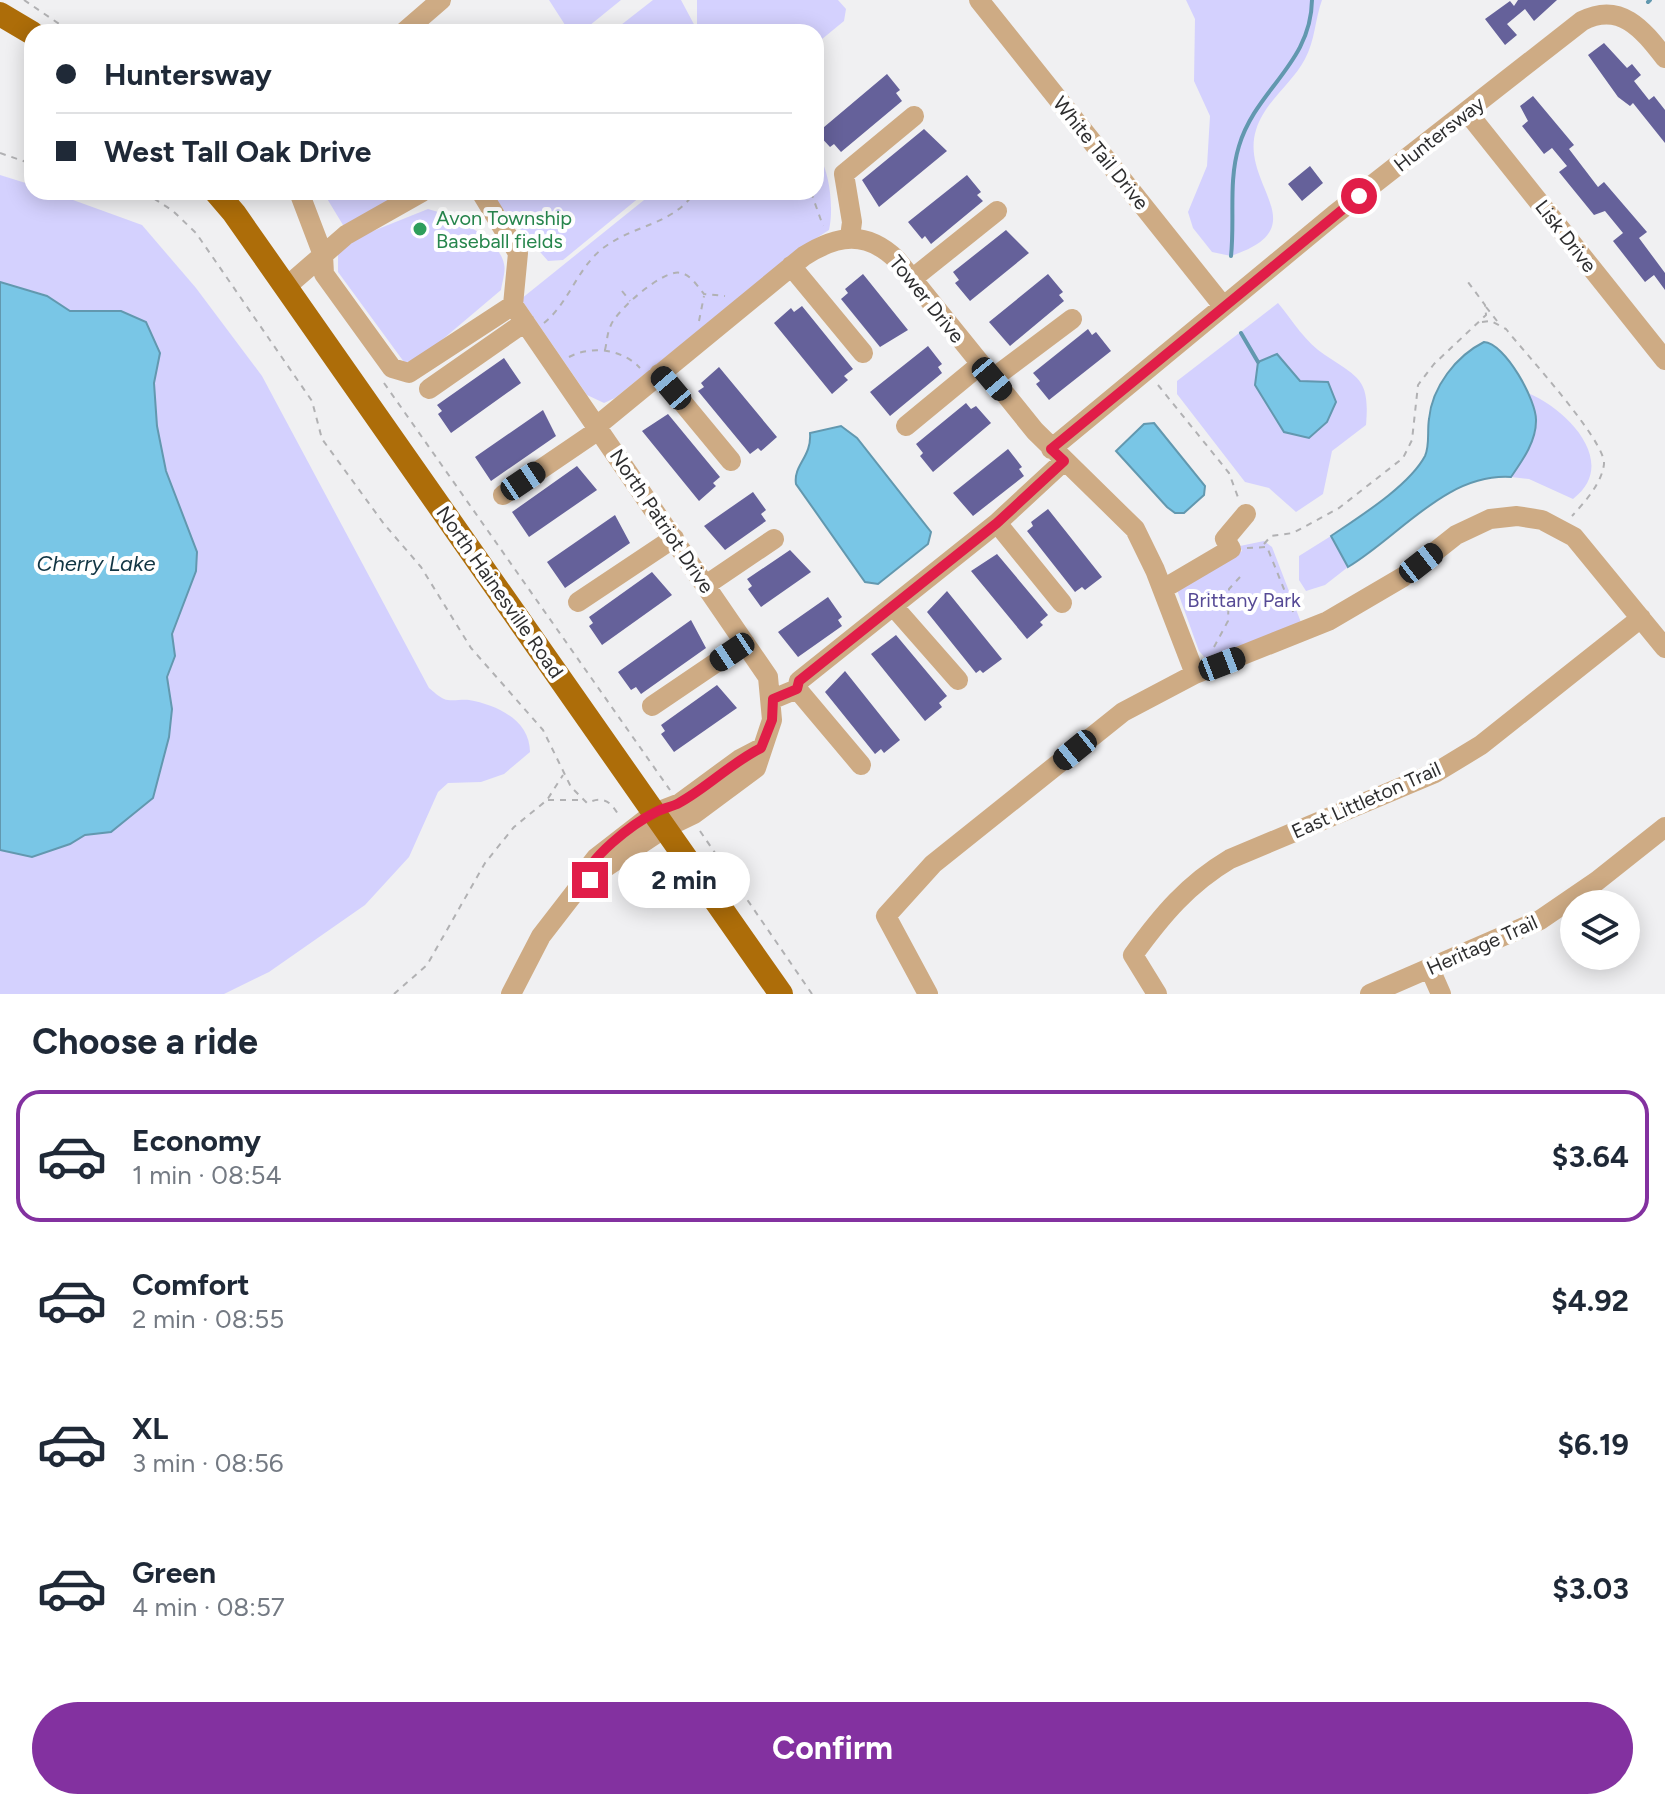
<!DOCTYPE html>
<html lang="en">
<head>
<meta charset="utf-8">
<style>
	body { margin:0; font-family:Figtree,sans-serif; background:#f6f6f7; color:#1f2937; height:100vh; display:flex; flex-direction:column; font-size:30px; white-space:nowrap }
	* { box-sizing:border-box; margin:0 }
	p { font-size:26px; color:#747a83 }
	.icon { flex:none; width:44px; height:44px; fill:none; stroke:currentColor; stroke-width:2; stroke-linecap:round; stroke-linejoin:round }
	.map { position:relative; height:994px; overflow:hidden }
	.side { display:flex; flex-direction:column; background:#fff; flex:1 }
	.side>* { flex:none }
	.banner { position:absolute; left:24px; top:24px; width:800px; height:176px; border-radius:24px; box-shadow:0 4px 20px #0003; display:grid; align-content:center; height:176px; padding:0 32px; background:#fff }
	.controls { position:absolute; left:1560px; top:890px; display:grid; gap:16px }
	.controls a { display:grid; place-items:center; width:80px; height:80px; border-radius:50%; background:#fff; box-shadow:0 4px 20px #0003; font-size:40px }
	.end { position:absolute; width:36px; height:36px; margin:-18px; border:10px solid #e11d48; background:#fff; box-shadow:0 0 0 4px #fff }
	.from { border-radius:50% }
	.bubble { position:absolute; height:56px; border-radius:28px; background:#fff; box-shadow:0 4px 20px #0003; font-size:26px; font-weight:700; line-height:56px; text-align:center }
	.car { position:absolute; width:24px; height:48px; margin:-24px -12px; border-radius:10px; box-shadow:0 0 6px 2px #0007; background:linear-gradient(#222 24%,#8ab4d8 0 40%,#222 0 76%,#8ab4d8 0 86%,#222 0) }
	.banner b { display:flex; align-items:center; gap:28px; height:76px; font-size:30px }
	.banner b+b { border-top:2px solid #e0e1e3 }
	.banner i { width:20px; height:20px; background:#1f2937 }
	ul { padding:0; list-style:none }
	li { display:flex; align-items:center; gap:24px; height:132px; margin:0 16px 12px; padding:0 16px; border:4px solid transparent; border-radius:24px }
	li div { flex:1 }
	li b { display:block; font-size:30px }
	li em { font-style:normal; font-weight:700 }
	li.current { border-color:#8331a0 }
	li>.icon { width:72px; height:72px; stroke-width:1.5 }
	h2 { padding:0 32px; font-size:36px; line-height:96px }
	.button { display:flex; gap:16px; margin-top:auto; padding:16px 32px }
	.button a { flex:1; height:92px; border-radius:48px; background:#8331a0; color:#fff; font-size:32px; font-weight:700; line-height:92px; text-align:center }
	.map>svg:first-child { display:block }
	.green { fill:#d4d1fe; fill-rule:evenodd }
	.water { fill:#79c6e6; stroke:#6298af; stroke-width:2 }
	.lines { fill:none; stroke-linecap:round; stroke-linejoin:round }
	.stream { stroke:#6298af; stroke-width:4 }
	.building { fill:#65619a }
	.path { stroke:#b1b1b3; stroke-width:2; stroke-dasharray:6 6; stroke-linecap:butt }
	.minor { stroke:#ceab84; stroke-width:20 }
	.major { stroke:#ad6d09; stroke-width:24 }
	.route { stroke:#e11d48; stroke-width:10 }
	.leisure-dot { fill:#2e9e5b; stroke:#fff; stroke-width:3 }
	.labels { text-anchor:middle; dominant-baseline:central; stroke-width:8; stroke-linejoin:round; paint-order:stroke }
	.street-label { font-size:20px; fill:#2e2e2f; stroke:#fff }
	.leisure-label { font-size:20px; fill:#27864d; stroke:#fff; text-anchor:start }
	.park-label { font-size:20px; fill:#564a95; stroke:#fff }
	.water-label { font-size:22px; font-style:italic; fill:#113543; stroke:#fff }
</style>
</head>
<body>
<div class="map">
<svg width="1665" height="994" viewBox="0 0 1665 994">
	<rect width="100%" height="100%" fill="#f0f0f2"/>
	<path class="green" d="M549 0H621L584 30 567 28Z
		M653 0H681L697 30V0H838L846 9 844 21 816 44V32H612Z
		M1186 0H1322C1315 19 1315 41 1305 59 1291 85 1265 101 1256 130 1239 185 1319 227 1231 256L1212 252 1193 228 1188 212 1207 166 1210 116 1194 81 1195 19Z
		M816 151C830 169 834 209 829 230L798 250 615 398 604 403 587 395 521 299 654 192H816Z
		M0 175 32 185V192H51L142 225 196 288 262 376 429 688C433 691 439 697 444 699 451 702 461 699 469 700 497 705 530 720 530 752L504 774 481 782 448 783 438 792 409 857 365 905 269 972 224 994H0V850L32 857 70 844 85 835 111 832 162 761 172 709 167 677 175 656 171 634 196 571 197 552 166 471 157 426 154 383 160 353 121 311H70L47 295 0 282Z
		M323 192H406L356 226 343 225Z
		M488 192H646L563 260 548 261Z
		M428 209C451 215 499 237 504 264 506 271 502 283 501 290L417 361 404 362 338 272V254L353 239Z
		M1278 303C1292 320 1306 343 1325 355 1359 378 1370 379 1366 425L1332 451 1323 494 1296 512 1269 488 1245 482 1177 394V381ZM1277 354 1300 381 1320 383 1284 432Z
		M1528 393C1567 409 1620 463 1573 499L1529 479 1511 477C1529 450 1544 424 1528 393Z
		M1331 536 1348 567 1325 585 1306 591 1299 580V556Z
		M1264 541 1272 547 1302 625 1213 660 1206 659 1199 651 1177 590 1242 551 1240 546Z"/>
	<path class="water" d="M0 282 47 296 70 311H121L146 322 160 353 154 383 157 426 166 471 197 552 196 571 172 634 175 656 167 677 172 709 169 737 153 798 111 832 85 835 70 844 32 857 0 850Z
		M1484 342C1505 343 1537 401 1536 421 1536 442 1522 461 1511 477 1446 473 1400 536 1348 567L1331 536C1359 517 1409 486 1425 456 1430 445 1427 431 1429 419 1432 387 1456 356 1484 342Z
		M1277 354 1300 381 1328 382 1336 402 1327 422 1309 438 1284 432 1255 385 1258 362Z
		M1154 423 1205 486 1204 495 1184 513H1175L1167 507 1116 451 1144 424Z
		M841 426 857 438 931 532 928 544 878 584 865 582 796 484C793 465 812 457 810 433Z"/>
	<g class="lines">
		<path class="stream" d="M1648 2 1650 0
			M1231 256C1235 220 1228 181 1239 146 1256 89 1311 64 1312 0
			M1241 333 1258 362"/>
	</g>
	<path class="building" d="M1518 0H1557L1534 21 1525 9 1507 24 1517 35 1505 45 1485 19 1510 1 1514 6Z
		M1604 43 1627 68 1632 64 1641 75 1634 81 1649 100 1654 96 1665 110V143L1633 103 1630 106 1618 97 1588 55Z
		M887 74 900 90 896 93 902 101 841 152 834 144 830 147 817 133Z
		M1533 96 1574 145 1569 149 1598 187 1604 182 1647 232 1639 238 1665 273V290L1654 275 1645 282 1613 241 1623 233 1605 211 1594 215 1559 172 1567 166 1552 148 1544 154 1522 126 1528 121 1520 106Z
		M924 129 947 151 879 207 862 180Z
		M1310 166 1323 183 1302 201 1288 184Z
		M967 175 981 192 977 195 983 201 931 244 925 236 922 239 908 222Z
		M1006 230 1029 253 970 301 955 283 959 280 953 272Z
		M863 274 908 330 880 347 841 299 848 293 845 289Z
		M1048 274 1063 292 1059 295 1064 301 1010 346 989 322Z
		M802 306 853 369 844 376 848 380 832 394 774 323 791 308 794 312Z
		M1088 329 1092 335 1096 332 1111 351 1049 400 1036 384 1040 381 1033 373Z
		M928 346 942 364 938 367 942 373 890 416 870 392Z
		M504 358 521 383 451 433 438 414 442 411 437 405Z
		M719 367 777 437 761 451 758 448 750 454 698 391 704 387 701 383Z
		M966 403 971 409 976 406 991 423 933 472 920 456 923 453 916 444Z
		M543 410 556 436 491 481 475 457Z
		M668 414 720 477 713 483 716 486 699 501 642 431Z
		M1008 449 1022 467 1019 469 1024 476 973 516 953 493Z
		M577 466 597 490 529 537 512 512Z
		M753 492 766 510 761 514 766 521 725 550 704 526Z
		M1048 509 1102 577 1085 590 1082 587 1075 592 1027 531 1033 526 1031 522Z
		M615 515 630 543 565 588 547 562Z
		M790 550 811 572 761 607 748 589 752 586 747 579Z
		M997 554 1048 615 1040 622 1043 625 1027 639 971 571Z
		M652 572 672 595 602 645 589 626 593 623 589 617Z
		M947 591 1002 659 983 673 980 670 976 673 927 612Z
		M828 597 842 617 838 620 842 626 798 657 778 632Z
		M691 620 706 648 641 694 636 687 631 690 618 672Z
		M896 635 947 696 939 703 942 707 925 721 871 654Z
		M845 671 900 740 884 753 881 749 875 754 825 692Z
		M717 685 737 708 674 752 661 734 665 731 661 725Z"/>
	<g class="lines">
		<path class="path" d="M24 0 71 32
			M0 153 32 164
			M144 192 173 211 196 233 312 401 322 439 384 524 421 567 471 648 543 730 571 787 587 803C603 796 610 801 618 814
			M811 192 823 226
			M622 291 630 301
			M1486 307 1497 321
			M699 321 704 296
			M1482 322 1491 321 1506 329C1524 352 1606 441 1604 464 1602 483 1584 503 1572 516
			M544 323C570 302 578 265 606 246 637 224 672 225 695 192
			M605 350C607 342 607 333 611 325 617 310 664 268 681 273 691 275 698 287 704 294L725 296
			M569 357C592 345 622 349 640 368
			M384 383 670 790
			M1158 385 1229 473 1239 500
			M1264 544 1271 536 1293 533 1339 508 1403 458 1412 440 1418 385 1434 364 1486 315 1485 305 1468 282
			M1247 548 1267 547 1294 614
			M1214 647 1228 621 1229 589 1240 577
			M548 800H581
			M700 831 812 994
			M394 994 427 965 485 863 514 827 547 800 563 775"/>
		<path class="minor" d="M979 0 1223 306
			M404 32 441 0
			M1467 112 1665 360
			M422 192 346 235 323 255 324 274 392 368 409 373 513 305
			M481 192 518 253 513 305
			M850 237 852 222 844 174 914 116
			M791 266 863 353
			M912 279 997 211
			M286 287 323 255 299 192
			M513 305 768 677 772 720 756 768 694 814 665 828 582 883
			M659 374 731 461
			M992 379 1072 319
			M429 389 525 322
			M598 425 804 256C837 235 866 230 897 260L1035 431 1135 529 1155 570 1195 674
			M906 426 980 365
			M1051 449 1334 215 1582 21C1621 1 1643 30 1665 58
			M503 495 600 429
			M997 523 1062 603
			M706 585 774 539
			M1163 589 1231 549 1225 539 1246 514
			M578 602 674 538
			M893 606 958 680
			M797 689 861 765
			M773 699 797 689 799 681 997 523 1064 461
			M652 706 745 643
			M1430 969 1441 994
			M511 994 541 936 582 883 585 872 596 858 654 813 680 803 740 759 761 748
			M928 994 886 916 933 864 1123 712 1195 674 1328 621 1403 577 1456 535 1490 519 1517 516 1542 520 1574 537 1665 648
			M1157 994 1133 955C1162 915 1188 884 1230 859L1435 773 1481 745 1641 618
			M1370 994 1540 920 1597 881 1665 827"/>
		<path class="major" d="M0 14 32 33
			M216 192 234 213 781 994"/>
	</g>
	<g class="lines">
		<path class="route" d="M590 880 582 883C588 858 632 824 656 812 663 808 672 807 679 803 708 787 731 763 761 748L772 720 773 699 797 689 799 681 997 523 1064 461 1051 449 1359 196"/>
	</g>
	<circle class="leisure-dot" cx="420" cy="229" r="8"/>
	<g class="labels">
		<g class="street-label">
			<text transform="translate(1439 134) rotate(-38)">Huntersway</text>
			<text transform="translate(1101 153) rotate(51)">White Tail Drive</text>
			<text transform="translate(1566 236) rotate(52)">Lisk Drive</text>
			<text transform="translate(927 299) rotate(51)">Tower Drive</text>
			<text transform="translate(662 521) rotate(56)">North Patriot Drive</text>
			<text transform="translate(500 592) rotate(55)">North Hainesville Road</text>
			<text transform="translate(1366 800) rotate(-24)">East Littleton Trail</text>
			<text transform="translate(1482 945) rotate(-24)">Heritage Trail</text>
		</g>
		<g class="leisure-label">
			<text x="436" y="218">Avon Township<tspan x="436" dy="23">Baseball fields</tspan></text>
		</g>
		<g class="park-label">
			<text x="1244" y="600">Brittany Park</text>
		</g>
		<g class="water-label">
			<text x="96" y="563">Cherry Lake</text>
		</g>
	</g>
</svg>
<div class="controls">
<a><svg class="icon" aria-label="layers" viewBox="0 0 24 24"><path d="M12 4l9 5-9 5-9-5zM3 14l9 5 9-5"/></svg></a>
</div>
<i class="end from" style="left:1359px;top:196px"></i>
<i class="end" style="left:590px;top:880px"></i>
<div class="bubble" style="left:618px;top:852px;width:132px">2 min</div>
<i class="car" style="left:992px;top:379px;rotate:140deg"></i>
<i class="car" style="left:671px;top:388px;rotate:320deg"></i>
<i class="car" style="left:523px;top:481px;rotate:56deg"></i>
<i class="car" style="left:1421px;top:563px;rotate:52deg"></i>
<i class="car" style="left:732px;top:652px;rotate:236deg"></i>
<i class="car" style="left:1222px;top:664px;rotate:69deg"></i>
<i class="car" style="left:1075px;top:750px;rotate:231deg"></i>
<div class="banner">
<b><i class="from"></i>Huntersway</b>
<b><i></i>West Tall Oak Drive</b>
</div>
</div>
<section class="side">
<h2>Choose a ride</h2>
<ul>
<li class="current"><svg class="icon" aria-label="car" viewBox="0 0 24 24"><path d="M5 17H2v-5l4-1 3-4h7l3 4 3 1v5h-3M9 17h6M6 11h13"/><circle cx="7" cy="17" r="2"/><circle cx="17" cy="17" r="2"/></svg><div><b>Economy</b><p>1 min · 08:54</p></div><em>$3.64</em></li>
<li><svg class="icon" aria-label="car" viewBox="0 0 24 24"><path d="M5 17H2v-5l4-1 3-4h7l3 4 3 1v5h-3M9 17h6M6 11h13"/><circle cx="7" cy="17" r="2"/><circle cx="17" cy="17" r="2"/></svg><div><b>Comfort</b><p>2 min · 08:55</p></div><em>$4.92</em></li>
<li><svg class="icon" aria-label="car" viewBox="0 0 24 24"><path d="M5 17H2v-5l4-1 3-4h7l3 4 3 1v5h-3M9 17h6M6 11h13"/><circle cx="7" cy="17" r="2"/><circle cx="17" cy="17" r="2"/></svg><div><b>XL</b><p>3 min · 08:56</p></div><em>$6.19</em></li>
<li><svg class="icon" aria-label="car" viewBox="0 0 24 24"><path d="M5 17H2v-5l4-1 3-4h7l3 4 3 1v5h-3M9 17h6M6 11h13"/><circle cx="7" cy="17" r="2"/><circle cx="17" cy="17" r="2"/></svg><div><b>Green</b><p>4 min · 08:57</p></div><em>$3.03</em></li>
</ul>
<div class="button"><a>Confirm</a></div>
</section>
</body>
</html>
